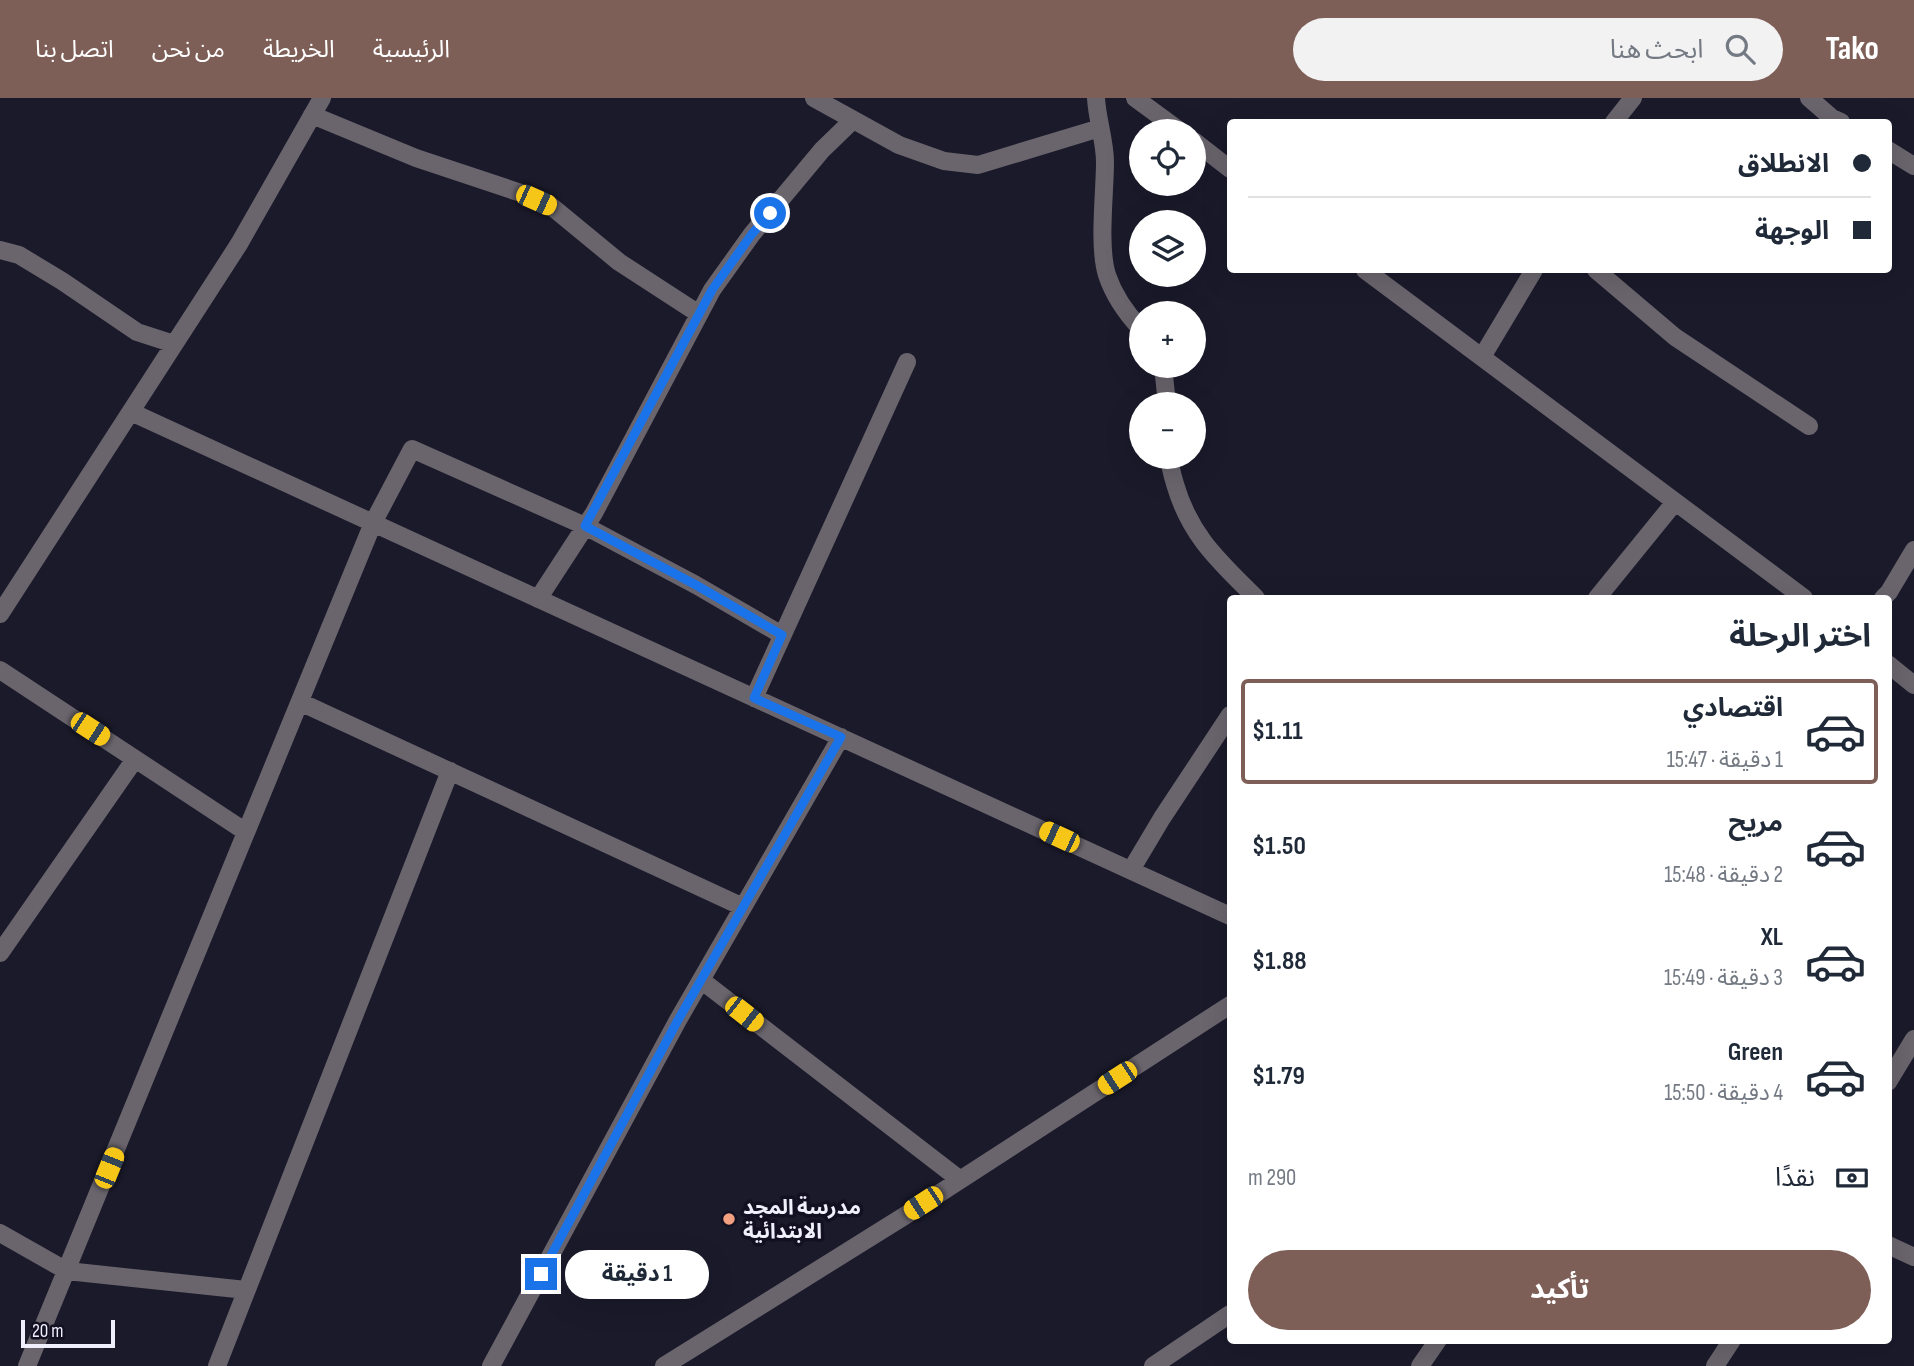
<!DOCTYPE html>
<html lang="ar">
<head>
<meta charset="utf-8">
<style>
	body { margin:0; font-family:"Sofia Sans Condensed","Noto Sans Arabic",sans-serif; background:#f2f2f3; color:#1f2937; direction:rtl; height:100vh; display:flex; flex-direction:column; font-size:26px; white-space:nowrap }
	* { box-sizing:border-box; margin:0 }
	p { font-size:23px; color:#747a83 }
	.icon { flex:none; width:38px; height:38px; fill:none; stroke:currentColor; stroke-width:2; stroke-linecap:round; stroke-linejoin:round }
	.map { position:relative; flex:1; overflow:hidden; direction:ltr }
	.details { position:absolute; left:1227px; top:497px; width:665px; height:749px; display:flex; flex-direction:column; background:#fff; border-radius:7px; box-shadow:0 7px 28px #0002; direction:rtl }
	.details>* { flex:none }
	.top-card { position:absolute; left:1227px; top:21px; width:665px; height:154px; border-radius:7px; box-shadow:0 7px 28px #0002; direction:rtl; display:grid; align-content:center; height:154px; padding:0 21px; background:#fff }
	.tools { position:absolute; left:1129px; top:21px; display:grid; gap:14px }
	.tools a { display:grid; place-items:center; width:77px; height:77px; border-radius:50%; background:#fff; box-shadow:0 7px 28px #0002; font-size:35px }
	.scale { position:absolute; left:21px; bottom:18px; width:94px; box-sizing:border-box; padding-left:7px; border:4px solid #f0effc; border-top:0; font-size:19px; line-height:24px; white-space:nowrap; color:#f0effc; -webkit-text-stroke:5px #121021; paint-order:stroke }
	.end { position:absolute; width:32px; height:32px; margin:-16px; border:9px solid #1a73e8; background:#fff; box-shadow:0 0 0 4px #fff }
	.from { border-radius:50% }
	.bubble { position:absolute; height:49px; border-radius:24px; background:#fff; box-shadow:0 7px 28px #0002; font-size:23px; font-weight:700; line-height:49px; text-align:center; direction:rtl }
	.car { position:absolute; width:21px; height:42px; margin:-21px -10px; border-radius:9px; box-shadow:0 0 5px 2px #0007; background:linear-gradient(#f5c518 24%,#345 0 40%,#f5c518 0 76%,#345 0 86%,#f5c518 0) }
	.top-card b { display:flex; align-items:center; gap:24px; height:66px; font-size:26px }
	.top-card b+b { border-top:2px solid #e0e1e3 }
	.top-card i { width:18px; height:18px; background:#1f2937 }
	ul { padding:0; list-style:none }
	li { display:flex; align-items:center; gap:21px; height:105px; margin:0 14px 10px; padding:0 7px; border:4px solid transparent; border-radius:7px }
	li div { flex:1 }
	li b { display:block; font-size:26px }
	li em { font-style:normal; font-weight:700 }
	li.active { border-color:#7e5f57 }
	li>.icon { width:63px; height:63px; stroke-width:1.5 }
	h2 { padding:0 21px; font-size:32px; line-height:84px }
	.pay { display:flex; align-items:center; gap:18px; height:77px; padding:0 21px; font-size:26px }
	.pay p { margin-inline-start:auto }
	.action { display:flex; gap:14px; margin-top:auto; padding:14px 21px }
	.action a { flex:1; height:80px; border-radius:42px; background:#7e5f57; color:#fff; font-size:28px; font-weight:700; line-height:80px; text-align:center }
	header { display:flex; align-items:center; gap:42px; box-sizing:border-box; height:98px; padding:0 35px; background:#7e5f57; color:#fff }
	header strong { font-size:33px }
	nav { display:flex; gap:38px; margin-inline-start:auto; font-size:24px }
	.search { width:490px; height:63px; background:#f2f2f3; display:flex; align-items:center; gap:18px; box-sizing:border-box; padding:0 24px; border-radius:38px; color:#747a83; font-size:26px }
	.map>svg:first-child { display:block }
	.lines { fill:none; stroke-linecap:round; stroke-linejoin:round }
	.street { stroke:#6a656d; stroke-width:18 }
	.route { stroke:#1a73e8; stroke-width:9 }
	.poi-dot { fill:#f2a07f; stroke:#121021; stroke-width:2.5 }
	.labels { text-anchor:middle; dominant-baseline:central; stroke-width:7; stroke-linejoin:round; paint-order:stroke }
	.poi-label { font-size:21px; font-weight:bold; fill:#f0effc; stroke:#121021; text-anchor:start }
</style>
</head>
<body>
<header>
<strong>Tako</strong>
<div class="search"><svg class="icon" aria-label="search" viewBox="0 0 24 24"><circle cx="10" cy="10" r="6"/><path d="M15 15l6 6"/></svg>ابحث هنا</div>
<nav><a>الرئيسية</a><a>الخريطة</a><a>من نحن</a><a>اتصل بنا</a></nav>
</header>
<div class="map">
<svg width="1914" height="1268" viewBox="0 0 1914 1268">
	<rect width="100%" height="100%" fill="#1b1a2b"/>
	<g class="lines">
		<path class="street" d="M814 0 899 47 944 63 978 67 1100 30
			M1096 0C1097 21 1105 43 1105 64 1105 95 1098 148 1107 177 1114 198 1126 215 1141 231
			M1135 0 1180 33
			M1809 0 1832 20 1841 24
			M312 17 416 60 521 95 551 108 619 164 699 216
			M1614 24 1633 0
			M1194 43 1230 71
			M1888 52 1914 68
			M0 152 19 157 62 183 137 234 174 246
			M1365 172 1804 500
			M1596 172 1675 239 1809 328
			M1482 259 1534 172
			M1163 268 1167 306
			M131 314 1230 818
			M1169 359C1170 368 1172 376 1175 386 1190 438 1219 463 1256 500
			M1597 500 1675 404
			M1883 500 1889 494 1914 452
			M538 501 594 415 712 192 752 136 822 52 853 22
			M0 516 239 146 322 0
			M1888 566 1914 587
			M0 572 246 734
			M754 600 907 264
			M300 604 743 809
			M1131 772 1162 720 1230 617
			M0 855 135 661
			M701 882 959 1081
			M1888 984 1914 941
			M0 1135 67 1173 246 1192
			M1888 1147 1914 1159
			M27 1268 373 425 412 351 585 428 696 487 782 537
			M217 1268 450 673
			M491 1268 678 922 841 639
			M664 1268 906 1117 1230 907
			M1153 1268 1230 1216
			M1420 1268 1438 1242
			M1715 1268 1732 1242"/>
	</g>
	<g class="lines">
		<path class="route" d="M541 1176 678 922 841 639 754 600 782 537 696 487 585 428 712 192 752 136 770 115"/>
	</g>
	<circle class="poi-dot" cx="729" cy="1121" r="7"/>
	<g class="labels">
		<g class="poi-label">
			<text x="743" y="1109">مدرسة المجد<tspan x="743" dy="24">الابتدائية</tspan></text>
		</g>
	</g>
</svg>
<div class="tools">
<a><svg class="icon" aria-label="locate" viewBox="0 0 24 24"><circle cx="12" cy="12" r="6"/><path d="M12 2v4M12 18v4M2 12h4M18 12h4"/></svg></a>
<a><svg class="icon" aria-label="layers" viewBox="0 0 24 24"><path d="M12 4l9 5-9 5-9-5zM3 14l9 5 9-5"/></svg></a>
<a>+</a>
<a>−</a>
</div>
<div class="scale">20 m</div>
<i class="end from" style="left:770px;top:115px"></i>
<i class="end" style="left:541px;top:1176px"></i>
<div class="bubble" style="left:565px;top:1152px;width:144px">1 دقيقة</div>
<i class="car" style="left:536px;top:102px;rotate:114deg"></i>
<i class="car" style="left:90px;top:631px;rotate:123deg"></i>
<i class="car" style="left:1059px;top:739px;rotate:295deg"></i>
<i class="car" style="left:744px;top:916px;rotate:128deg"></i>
<i class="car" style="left:1117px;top:980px;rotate:237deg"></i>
<i class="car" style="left:109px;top:1070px;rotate:22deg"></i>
<i class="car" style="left:923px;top:1105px;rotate:237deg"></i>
<div class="top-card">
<b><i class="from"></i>الانطلاق</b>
<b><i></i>الوجهة</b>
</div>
<section class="details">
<h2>اختر الرحلة</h2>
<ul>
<li class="active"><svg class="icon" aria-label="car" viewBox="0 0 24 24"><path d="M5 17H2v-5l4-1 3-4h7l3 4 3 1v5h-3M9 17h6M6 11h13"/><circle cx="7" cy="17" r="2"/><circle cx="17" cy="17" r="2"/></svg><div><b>اقتصادي</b><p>1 دقيقة · 15:47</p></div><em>$1.11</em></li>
<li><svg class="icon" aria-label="car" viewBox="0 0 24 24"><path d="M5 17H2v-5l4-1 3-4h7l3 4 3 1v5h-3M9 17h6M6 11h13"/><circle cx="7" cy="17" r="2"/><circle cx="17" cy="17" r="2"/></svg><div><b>مريح</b><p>2 دقيقة · 15:48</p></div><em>$1.50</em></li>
<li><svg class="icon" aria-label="car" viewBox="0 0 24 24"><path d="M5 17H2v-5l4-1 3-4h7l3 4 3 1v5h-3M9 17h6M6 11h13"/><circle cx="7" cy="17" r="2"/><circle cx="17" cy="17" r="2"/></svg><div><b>XL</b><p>3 دقيقة · 15:49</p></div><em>$1.88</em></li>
<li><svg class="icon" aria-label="car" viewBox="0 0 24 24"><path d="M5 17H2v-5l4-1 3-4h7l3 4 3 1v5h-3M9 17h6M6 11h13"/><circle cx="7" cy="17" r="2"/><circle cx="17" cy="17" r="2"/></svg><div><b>Green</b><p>4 دقيقة · 15:50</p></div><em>$1.79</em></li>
</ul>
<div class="pay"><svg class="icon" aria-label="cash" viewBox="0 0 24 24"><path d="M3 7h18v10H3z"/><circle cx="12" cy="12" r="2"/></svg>نقدًا<p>290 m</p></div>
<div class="action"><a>تأكيد</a></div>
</section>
</div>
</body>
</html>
